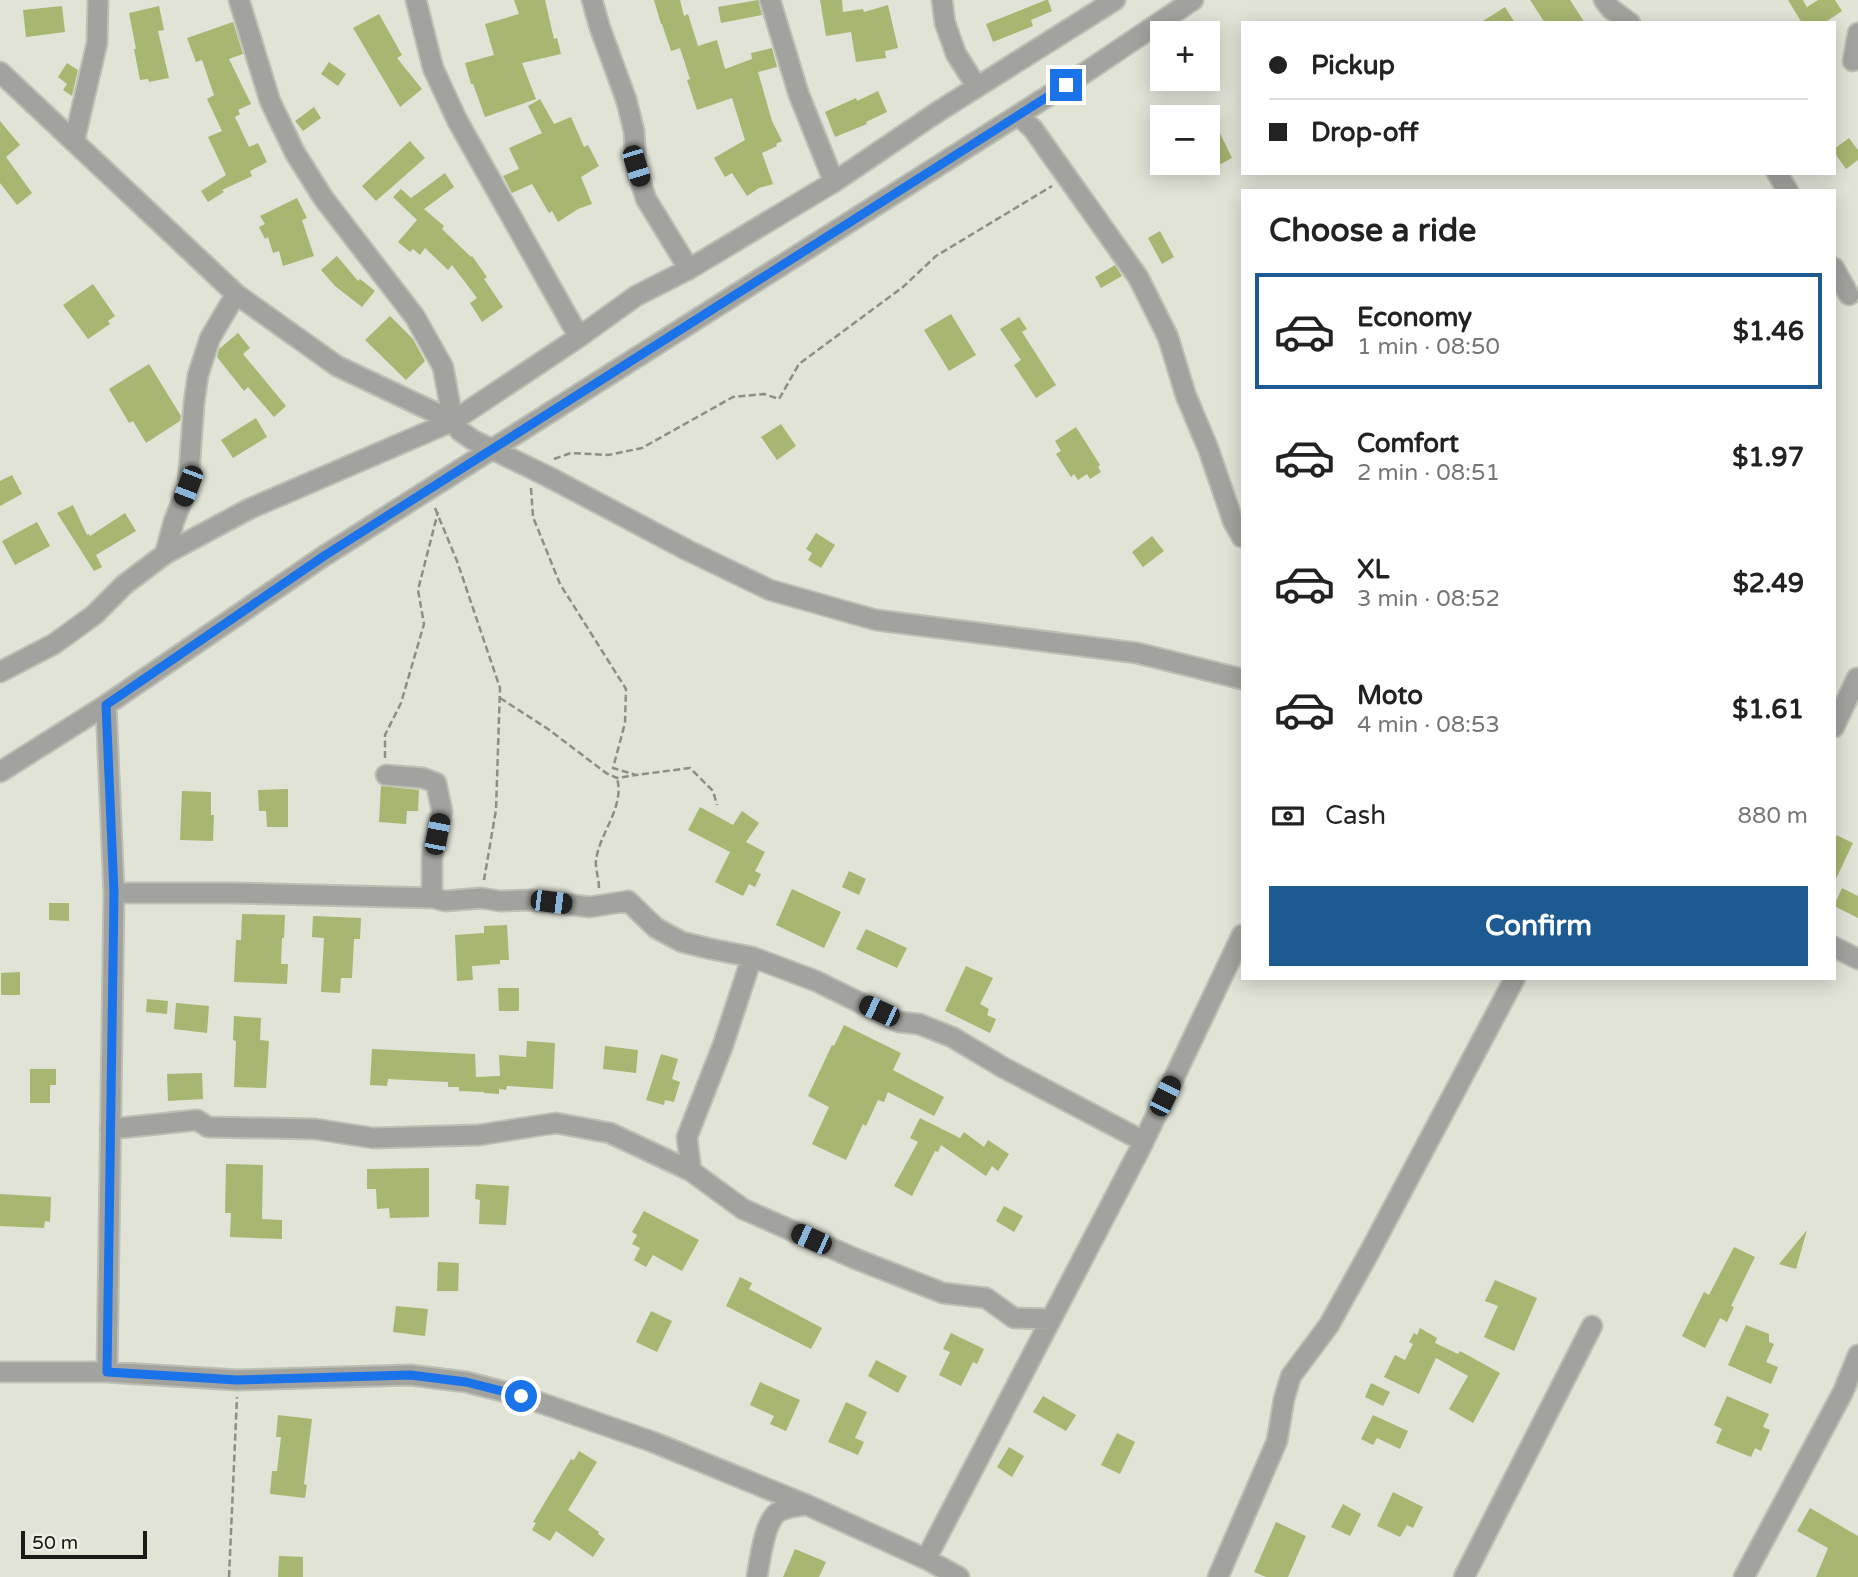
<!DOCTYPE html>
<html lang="en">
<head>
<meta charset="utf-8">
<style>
	body { margin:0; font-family:"Varela Round",sans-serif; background:#f6f6f6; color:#222; height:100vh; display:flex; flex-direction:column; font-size:26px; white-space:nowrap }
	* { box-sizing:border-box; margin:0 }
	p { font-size:23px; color:#767676 }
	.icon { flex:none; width:38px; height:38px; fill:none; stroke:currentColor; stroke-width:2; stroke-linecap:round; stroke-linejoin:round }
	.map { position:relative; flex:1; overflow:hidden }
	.sheet { position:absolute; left:1241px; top:189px; width:595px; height:791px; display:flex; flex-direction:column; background:#fff; border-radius:0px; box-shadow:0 4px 18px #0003 }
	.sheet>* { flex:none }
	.hud { position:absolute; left:1241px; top:21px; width:595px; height:154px; border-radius:0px; box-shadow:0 4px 18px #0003; display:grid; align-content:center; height:154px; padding:0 28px; background:#fff }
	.tools { position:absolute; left:1150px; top:21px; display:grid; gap:14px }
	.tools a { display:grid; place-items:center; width:70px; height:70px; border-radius:0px; background:#fff; box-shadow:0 4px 18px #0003; font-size:35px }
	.scale { position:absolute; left:21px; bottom:18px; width:126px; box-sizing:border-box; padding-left:7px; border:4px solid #1a1b17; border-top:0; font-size:19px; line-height:24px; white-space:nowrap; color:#1a1b17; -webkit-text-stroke:5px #edf0e3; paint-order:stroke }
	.end { position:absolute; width:32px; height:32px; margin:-16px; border:9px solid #1a73e8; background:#fff; box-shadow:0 0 0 4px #fff }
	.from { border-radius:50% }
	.car { position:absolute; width:21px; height:42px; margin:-21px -10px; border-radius:9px; box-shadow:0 0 5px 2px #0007; background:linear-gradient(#222 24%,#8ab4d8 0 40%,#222 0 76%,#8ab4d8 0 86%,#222 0) }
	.hud b { display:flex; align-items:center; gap:24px; height:66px; font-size:26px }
	.hud b+b { border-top:2px solid #e0e0e0 }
	.hud i { width:18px; height:18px; background:#222 }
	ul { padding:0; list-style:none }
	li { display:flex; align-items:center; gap:21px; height:116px; margin:0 14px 10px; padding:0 14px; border:4px solid transparent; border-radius:0px }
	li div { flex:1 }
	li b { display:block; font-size:26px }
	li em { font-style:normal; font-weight:700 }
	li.current { border-color:#1d5a91 }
	li>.icon { width:63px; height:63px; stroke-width:1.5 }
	h2 { padding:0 28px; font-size:32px; line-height:84px }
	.pay { display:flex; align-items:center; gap:18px; height:77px; padding:0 28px; font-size:26px }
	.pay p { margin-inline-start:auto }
	.primary-button { display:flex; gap:14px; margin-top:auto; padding:14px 28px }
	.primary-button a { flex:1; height:80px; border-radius:0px; background:#1d5a91; color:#fff; font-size:28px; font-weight:700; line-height:80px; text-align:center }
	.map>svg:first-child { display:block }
	.building { fill:#a7b671 }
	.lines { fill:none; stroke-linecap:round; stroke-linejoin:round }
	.minor-casing { stroke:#bcbfb4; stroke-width:23 }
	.path { stroke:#8c8f85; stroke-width:2.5; stroke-dasharray:7 3.5; stroke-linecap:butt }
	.minor { stroke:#a2a39e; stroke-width:19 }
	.route { stroke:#1a73e8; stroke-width:9 }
</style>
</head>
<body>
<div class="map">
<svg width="1858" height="1577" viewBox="0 0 1858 1577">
	<rect width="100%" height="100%" fill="#e0e3d6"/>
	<path class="building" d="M514 0H545L554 39 557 38 561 54 522 63 536 99 485 117 473 84H471L465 63 494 55 485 24 519 14Z
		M654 0H680L684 16 688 14 698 46 717 40 725 69 752 59 751 53 772 48 777 67 758 72 772 121 782 141 776 144 777 146 762 153 773 184 759 188 747 196 732 173 725 177 714 158 745 140 732 98 697 110 687 80 690 79 680 48 671 51 662 24H661Z
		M758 0 762 15 721 23 718 7Z
		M820 0H842L843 12 863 9 864 12 888 5 898 48 885 51 886 58 856 62 851 32 826 36Z
		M1046 0H1048L1052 11 1031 20 1033 26 993 42 986 24Z
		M1530 0H1570L1585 23H1545Z
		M1788 0H1803L1807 7 1818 0H1835L1842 11 1824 23H1802Z
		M62 6 65 32 26 37 23 10Z
		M159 6 164 30 158 31 169 78 149 82 148 79 140 80 134 49H136L129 13Z
		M1505 7 1515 23H1480Z
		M379 14 402 55 397 58 422 89 400 107 353 28Z
		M233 22 243 54 229 59 251 104 238 110 240 114 235 117 249 147 258 143 267 162 250 171 252 176 222 190 224 192 208 202 201 191 226 175 208 137 222 131 207 99 214 95 202 60 196 62 187 38Z
		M329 62 346 74 338 86 321 74Z
		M67 63 78 70 72 96 63 90 67 84 58 77Z
		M878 91 887 112 866 122 867 124 835 137 825 112 856 98 857 101Z
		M540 99 554 124 571 117 584 147 588 145 599 166 581 177 592 204 578 209 558 222 552 211 549 213 532 184 512 193 503 176 519 169 509 148 542 133 528 106Z
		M314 107 321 118 303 131 295 121Z
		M0 121 20 145 6 157 32 193 17 205 0 183Z
		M1220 133 1232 158 1217 166 1208 146V139Z
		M1849 138 1858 150V160L1846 169 1834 152V149Z
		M410 141 425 158 376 201 362 186Z
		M445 173 454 187 424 209 444 226 442 229 471 257 472 256 487 277 484 279 503 307 482 322 470 303 477 298 452 265 448 270 425 248 420 255 413 249 410 252 398 242 417 220 393 197 401 189 411 198Z
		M297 198 307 218 302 220 314 256 283 266 279 251 273 253 268 237 265 239 259 227 265 224 260 216Z
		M1160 231 1174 257 1162 264 1148 238Z
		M337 256 358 281 360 279 375 291 362 307 335 286 321 270Z
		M1115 265 1122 276 1101 288 1095 277Z
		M93 284 115 316 108 321 110 324 88 339 63 305Z
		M951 314 976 355 949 371 924 330Z
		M390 316 413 339 425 361 406 380 365 340Z
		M1019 317 1027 329 1022 332 1056 385 1036 398 1014 365 1021 360 1000 329Z
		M238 333 250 348 243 354 286 406 274 417 248 387 244 391 217 357 219 349Z
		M149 364 181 416 180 421 146 443 133 421 129 423 109 389Z
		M256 418 267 437 233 458 221 440Z
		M781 424 796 446 777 460 761 437Z
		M1076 427 1100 465 1098 467 1101 472 1090 479 1087 474 1078 480 1074 474 1071 477 1056 454 1061 451 1055 441Z
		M12 475 22 494 0 506V481Z
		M73 505 87 535 89 534 90 536 125 513 136 531 96 555 102 567 94 571 57 513Z
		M37 522 50 546 15 565 2 541Z
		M816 533 835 545 821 568 808 560 812 553 806 549Z
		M1152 536 1164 551 1143 567 1132 552Z
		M381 786 419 790 418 811H407L406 824 379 822Z
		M288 789V827H267L266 811H259L258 790Z
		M182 791 211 792V815H214L213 841 180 840Z
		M700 807 733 825 742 811 759 823 746 842 765 852 755 871 761 874 755 887 749 884 743 896 715 882 730 852 688 830Z
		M1834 834 1853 843 1834 883Z
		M849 871 866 879 859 895 842 887Z
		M1842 888 1858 896V918L1834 906Z
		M792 889 841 912 824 948 776 925Z
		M49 903H69V921L49 920Z
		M242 914 285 915 284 938H282L281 964H288L287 984 234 982 236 940H241Z
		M313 916 361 918 360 939H354L352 978H341L340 993 321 992 324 938 312 937Z
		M507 925 509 960H500V964L472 966 473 980 457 981 455 935 484 933V926Z
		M866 929 907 948 897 968 856 949Z
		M966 966 993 978 980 1004 989 1009 987 1015 996 1019 990 1033 945 1011Z
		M20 972V995H1V973Z
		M498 988H519V1011H499Z
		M147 999 168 1001 167 1014 146 1012Z
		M176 1003 209 1006 207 1033 174 1029Z
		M234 1016 261 1018 260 1040 269 1041 266 1088 234 1087 236 1041 233 1040Z
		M844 1025 901 1053 893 1070 944 1097 934 1116 888 1092 884 1102 878 1100 866 1126 863 1124 846 1160 812 1144 829 1107 808 1096 832 1045 834 1046Z
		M527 1041 555 1043 553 1089 507 1086 506 1090 499 1089V1094L484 1093V1092L459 1091V1087H448V1082L388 1079 387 1086 370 1085 372 1049 475 1054 476 1077 500 1076 499 1055 526 1057Z
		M605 1046 638 1050 636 1073 603 1069Z
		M661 1054 678 1059 672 1079 680 1082 674 1102 665 1100 664 1105 646 1100Z
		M30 1069H56V1085H50V1103H30Z
		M202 1073 203 1099 168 1101 167 1074Z
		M920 1118 960 1138 964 1132 984 1147 988 1140 1009 1154 998 1171 992 1166 986 1176 941 1145 938 1152 935 1151 912 1196 894 1186 918 1142 910 1138Z
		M226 1164 263 1165 262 1219 282 1220V1239L230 1237 231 1213H225Z
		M429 1168V1217L390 1218 389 1208 377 1209 376 1189H367V1169Z
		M476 1184 509 1186 506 1225 479 1224 480 1200 475 1199Z
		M0 1194 51 1197 50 1222 45 1221 44 1228 0 1226Z
		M1004 1206 1023 1216 1014 1232 996 1221Z
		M644 1211 699 1240 682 1271 653 1255 646 1267 634 1260 640 1248 632 1244 637 1235 632 1232Z
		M1807 1230 1796 1269 1779 1264Z
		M1734 1247 1755 1257 1731 1306 1734 1307 1727 1322 1720 1318 1705 1348 1682 1336 1704 1292 1709 1295Z
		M438 1262 459 1263 458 1291H437Z
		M740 1277 752 1283 749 1289 822 1328 811 1349 726 1306Z
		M1495 1280 1537 1298 1514 1351 1484 1337 1498 1306 1485 1301Z
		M396 1306 428 1309 425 1336 393 1332Z
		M651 1311 672 1321 657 1352 636 1342Z
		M1746 1325 1769 1334V1342L1774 1344 1766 1362 1778 1367 1771 1384 1728 1365Z
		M1420 1328 1437 1338 1435 1343 1458 1354 1460 1351 1500 1373 1473 1423 1449 1409 1468 1376 1436 1358 1419 1394 1384 1377 1395 1355 1405 1360 1413 1344 1409 1342 1414 1333 1417 1335Z
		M951 1333 984 1349 977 1364 973 1362 961 1386 939 1375 950 1352 943 1349Z
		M876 1360 907 1376 898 1393 868 1376Z
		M760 1382 800 1400 786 1431 770 1424 774 1416 750 1405Z
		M1371 1383 1390 1392 1383 1406 1365 1397Z
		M1043 1396 1076 1415 1066 1431 1033 1412Z
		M1727 1396 1769 1414 1763 1427 1770 1430 1761 1451 1755 1448 1751 1457 1716 1443 1722 1429 1714 1425Z
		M846 1402 867 1412 855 1438 864 1442 858 1455 828 1442Z
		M278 1415 312 1419 304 1484 307 1485 305 1498 270 1494 272 1471H277L281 1437H276Z
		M1373 1415 1408 1431 1400 1449 1377 1438 1373 1445 1361 1439Z
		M1117 1433 1135 1442 1120 1474 1101 1465Z
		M1009 1447 1024 1456 1012 1477 997 1467Z
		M579 1451 597 1462 568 1510 599 1532 598 1534 605 1539 593 1557 556 1531 550 1541 532 1530 536 1523 533 1522 571 1459 574 1460Z
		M1393 1492 1423 1507 1413 1528 1407 1525 1400 1537 1377 1526Z
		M1343 1504 1361 1514 1350 1536 1331 1527Z
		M1810 1508 1858 1536V1577H1816L1828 1548 1797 1531Z
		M1276 1522 1306 1536 1288 1577H1266L1254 1572Z
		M795 1549 826 1562 819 1577H783Z
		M279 1556 303 1557V1577H278Z"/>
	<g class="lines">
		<g class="minor-casing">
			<path id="minor" d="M239 0 270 101 295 153 324 199 415 317 443 367 453 421
				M416 0 433 68 457 120 579 337
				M592 0 600 28 626 99 634 131 636 166 646 199 689 269
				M770 0 799 95 834 182
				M942 0 945 23 956 54 977 87
				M1604 0 1611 9 1630 23
				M1853 61 1858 33
				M0 72 236 294 337 366 453 421 460 431 473 440 547 476 687 550 770 590 876 620 1137 653 1242 679
				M1018 115 1033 129 1138 277 1168 337 1186 396 1208 448 1233 521 1242 537
				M74 142 97 43 98 0
				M1777 173 1788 191
				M1834 268 1849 295
				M165 554 174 521 188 486 194 403 198 375 210 338 236 294
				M0 672 54 644 94 615 124 585 165 554 249 509 453 421 579 337 636 296 689 269 834 182 939 111 1115 0
				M106 705 114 893 107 1372
				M1834 727 1857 678
				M0 772 106 705 324 556 1089 70 1193 0
				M386 775 423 778 436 783 442 811 432 857V898
				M114 893H234L434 898 445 901 481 898 500 901 531 900 590 907 628 901 656 928 682 942 711 949 752 957 816 981 899 1022 919 1024 952 1037 1004 1068 1143 1141
				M1834 947 1858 959
				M752 957 723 1045 687 1137 691 1171 743 1209 856 1259 943 1293 986 1298 1014 1318 1051 1319
				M110 1129 197 1120 208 1127 315 1129 373 1138 479 1135 556 1123 610 1133 691 1171
				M0 1372H107L237 1380 410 1375 466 1382 521 1396 653 1442 807 1505 926 1559 959 1577
				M926 1559 1141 1147 1242 935
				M757 1577C760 1560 764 1522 778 1512 786 1507 798 1506 806 1505
				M1218 1577 1277 1441 1284 1399 1291 1376 1329 1325 1369 1253 1515 978
				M1464 1577 1592 1326
				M1744 1577 1843 1392 1858 1355"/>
		</g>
		<path class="path" d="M554 459 571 453 608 455 642 448 733 397 764 394 779 399 799 364 903 287 936 256 1052 186
			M531 488 533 517 560 584 626 689 625 723 613 768 636 775 690 768 713 791 717 805
			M435 508 457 561 500 688 496 810 484 880
			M500 698 548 729 606 773 617 778 636 775
			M385 758V735L401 703 424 624 418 590 438 512
			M599 888C599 879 595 868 596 860 600 832 625 807 617 778
			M229 1577 237 1397"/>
		<use href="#minor" class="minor"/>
	</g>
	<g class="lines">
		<path class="route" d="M521 1396 466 1382 410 1375 237 1380 107 1372 114 893 106 705 324 556 1066 85"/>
	</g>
</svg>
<div class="tools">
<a>+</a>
<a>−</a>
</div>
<div class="scale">50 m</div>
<i class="end from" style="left:521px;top:1396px"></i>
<i class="end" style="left:1066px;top:85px"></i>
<i class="car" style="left:636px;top:166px;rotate:163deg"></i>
<i class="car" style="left:188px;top:486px;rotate:201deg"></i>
<i class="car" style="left:437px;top:834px;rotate:11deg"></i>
<i class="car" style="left:551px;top:902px;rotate:97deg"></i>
<i class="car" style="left:879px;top:1011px;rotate:295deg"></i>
<i class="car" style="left:1165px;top:1096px;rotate:26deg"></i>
<i class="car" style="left:811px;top:1239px;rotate:294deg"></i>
<div class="hud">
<b><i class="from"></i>Pickup</b>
<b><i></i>Drop-off</b>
</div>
<section class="sheet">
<h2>Choose a ride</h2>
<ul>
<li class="current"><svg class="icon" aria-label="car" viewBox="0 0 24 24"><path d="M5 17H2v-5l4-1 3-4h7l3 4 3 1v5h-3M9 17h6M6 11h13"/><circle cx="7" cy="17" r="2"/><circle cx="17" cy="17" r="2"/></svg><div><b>Economy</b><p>1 min · 08:50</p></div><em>$1.46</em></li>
<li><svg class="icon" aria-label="car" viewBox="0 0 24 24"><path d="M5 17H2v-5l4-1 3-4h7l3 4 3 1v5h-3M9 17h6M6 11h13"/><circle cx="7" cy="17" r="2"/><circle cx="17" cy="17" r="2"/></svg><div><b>Comfort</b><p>2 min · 08:51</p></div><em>$1.97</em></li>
<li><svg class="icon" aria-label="car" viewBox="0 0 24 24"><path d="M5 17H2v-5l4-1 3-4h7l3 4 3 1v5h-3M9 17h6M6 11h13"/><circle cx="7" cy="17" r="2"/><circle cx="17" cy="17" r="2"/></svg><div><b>XL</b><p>3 min · 08:52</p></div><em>$2.49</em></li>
<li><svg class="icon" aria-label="car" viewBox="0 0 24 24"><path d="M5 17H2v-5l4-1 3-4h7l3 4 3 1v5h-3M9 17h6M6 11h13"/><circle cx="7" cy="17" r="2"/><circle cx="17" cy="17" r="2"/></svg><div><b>Moto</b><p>4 min · 08:53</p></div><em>$1.61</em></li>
</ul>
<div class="pay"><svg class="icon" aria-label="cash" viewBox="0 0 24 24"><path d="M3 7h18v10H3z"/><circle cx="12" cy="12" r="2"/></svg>Cash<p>880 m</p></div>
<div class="primary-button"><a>Confirm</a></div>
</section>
</div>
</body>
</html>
